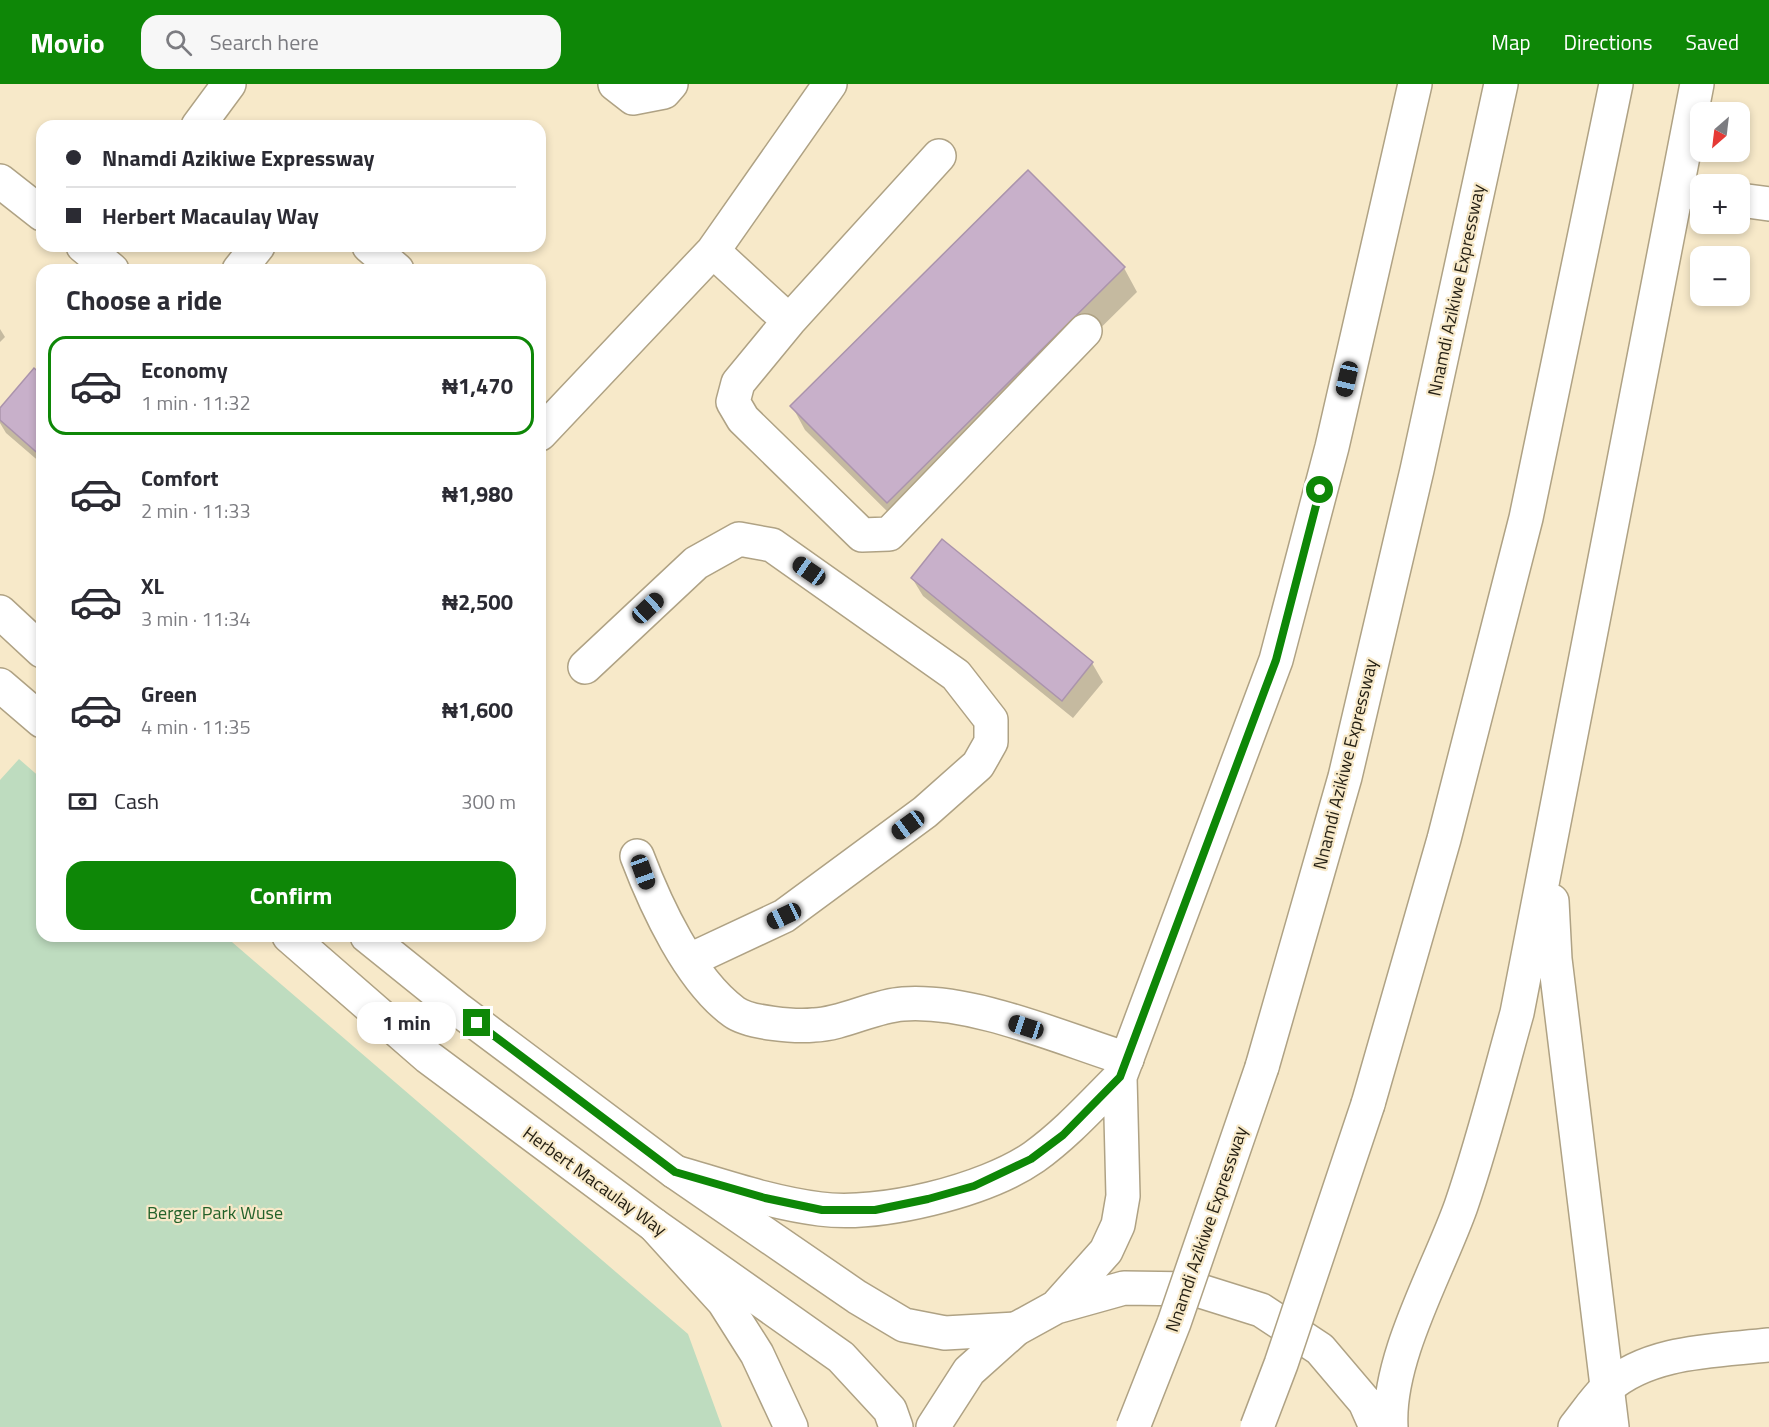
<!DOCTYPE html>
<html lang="en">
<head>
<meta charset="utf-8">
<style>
	body { margin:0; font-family:"Titillium Web",sans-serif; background:#f7f7f7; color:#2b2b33; height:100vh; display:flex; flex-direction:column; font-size:22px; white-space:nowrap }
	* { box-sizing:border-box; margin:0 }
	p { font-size:20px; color:#7c7c81 }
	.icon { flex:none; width:33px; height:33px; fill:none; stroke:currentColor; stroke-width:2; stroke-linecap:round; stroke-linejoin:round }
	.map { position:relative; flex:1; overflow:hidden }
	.side { position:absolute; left:36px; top:180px; width:510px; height:678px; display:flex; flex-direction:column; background:#fff; border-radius:18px; box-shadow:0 3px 9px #0003 }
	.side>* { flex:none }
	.banner { position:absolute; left:36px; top:36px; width:510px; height:132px; border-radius:18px; box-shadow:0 3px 9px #0003; display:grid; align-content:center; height:132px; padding:0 30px; background:#fff }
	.needle { width:39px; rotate:208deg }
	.buttons { position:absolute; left:1690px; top:18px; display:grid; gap:12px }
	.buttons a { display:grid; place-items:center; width:60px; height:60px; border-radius:12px; background:#fff; box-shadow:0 3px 9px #0003; font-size:30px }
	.end { position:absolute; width:27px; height:27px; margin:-14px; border:8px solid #0e8707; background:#fff; box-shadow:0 0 0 3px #fff }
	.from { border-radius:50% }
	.bubble { position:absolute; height:42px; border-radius:18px; background:#fff; box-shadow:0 3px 9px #0003; font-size:20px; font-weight:700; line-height:42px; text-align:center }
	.car { position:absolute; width:18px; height:36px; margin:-18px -9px; border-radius:8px; box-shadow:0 0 4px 2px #0007; background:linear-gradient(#222 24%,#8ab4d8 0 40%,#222 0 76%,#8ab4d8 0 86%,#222 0) }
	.banner b { display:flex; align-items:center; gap:21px; height:57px; font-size:22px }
	.banner b+b { border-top:2px solid #e1e1e2 }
	.banner i { width:15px; height:15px; background:#2b2b33 }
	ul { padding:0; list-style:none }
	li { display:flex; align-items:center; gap:18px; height:99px; margin:0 12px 9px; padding:0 18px; border:3px solid transparent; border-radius:18px }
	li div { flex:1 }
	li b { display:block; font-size:22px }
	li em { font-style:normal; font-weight:700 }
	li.selected { border-color:#0e8707 }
	li>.icon { width:54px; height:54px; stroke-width:1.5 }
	h2 { padding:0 30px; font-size:27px; line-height:72px }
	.pay { display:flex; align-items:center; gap:15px; height:66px; padding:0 30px; font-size:22px }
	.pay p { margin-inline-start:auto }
	.button { display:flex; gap:12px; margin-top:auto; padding:12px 30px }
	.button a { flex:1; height:69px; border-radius:18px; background:#0e8707; color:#fff; font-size:24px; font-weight:700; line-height:69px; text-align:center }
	header { display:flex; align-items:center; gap:36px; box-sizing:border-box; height:84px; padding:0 30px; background:#0e8707; color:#fff }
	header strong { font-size:28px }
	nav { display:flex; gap:33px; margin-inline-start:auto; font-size:21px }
	.search { width:420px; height:54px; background:#f7f7f7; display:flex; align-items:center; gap:15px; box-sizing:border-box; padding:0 21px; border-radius:18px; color:#7c7c81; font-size:22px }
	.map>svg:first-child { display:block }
	.green { fill:#bedcbf }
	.shadow { fill:#0003 }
	.building { fill:#c8b0ca; stroke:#ab94ac; stroke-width:1.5 }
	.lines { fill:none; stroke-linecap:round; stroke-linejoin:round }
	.minor-casing { stroke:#afa284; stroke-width:36 }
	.major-casing { stroke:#afa284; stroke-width:36 }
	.highway-casing { stroke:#afa284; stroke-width:36 }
	.minor { stroke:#fff; stroke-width:33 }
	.major { stroke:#fff; stroke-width:33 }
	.highway { stroke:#fff; stroke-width:33 }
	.highway-bridge-casing { stroke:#afa284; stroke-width:36; stroke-linecap:butt }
	.highway-bridge { stroke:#fff; stroke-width:33 }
	.route { stroke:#0e8707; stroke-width:8 }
	.labels { text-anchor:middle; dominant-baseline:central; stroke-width:4.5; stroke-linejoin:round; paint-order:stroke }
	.street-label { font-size:18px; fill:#252014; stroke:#f7e9c9 }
	.park-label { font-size:18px; fill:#23622a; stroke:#f7e9c9 }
</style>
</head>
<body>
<header>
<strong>Movio</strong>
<div class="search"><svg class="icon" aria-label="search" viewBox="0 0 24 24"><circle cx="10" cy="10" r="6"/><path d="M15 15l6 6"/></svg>Search here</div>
<nav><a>Map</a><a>Directions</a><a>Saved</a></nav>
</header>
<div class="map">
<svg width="1769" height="1343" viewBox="0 0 1769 1343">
	<rect width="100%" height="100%" fill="#f7e9c9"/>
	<path class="green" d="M19 675 42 695V852H225L688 1250 722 1343H0V696Z"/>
	<path class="shadow" d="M1124 184 1137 208 901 441 805 346 792 322Z
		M0 245 5 253 0 258Z
		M42 293V380L6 349 0 339V326Z
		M943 457 1092 579 1103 598 1073 634 923 512 912 494Z"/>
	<path class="building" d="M1028 86 1125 183 887 419 790 322Z
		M34 284 42 291V373L0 336V324Z
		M942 455 1093 578 1062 617 911 494Z"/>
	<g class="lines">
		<g class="minor-casing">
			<path id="minor" d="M615 0 633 14 664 8 671 0
				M198 42 229 0
				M0 97 42 130
				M1677 106 1701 110
				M1740 116 1769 120
				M83 162 112 186
				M369 162 397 186
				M713 167 789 237 738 299 733 318 743 335 862 451 889 450 1085 247
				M239 186 258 162
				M789 237 939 72
				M540 350 713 167 830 0
				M585 583 696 479 739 455 772 461 956 591 991 636V658L978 681 925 728 784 832 690 876
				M637 772C656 822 690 896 734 928 749 939 796 943 814 941 844 940 873 922 903 920 973 915 1060 954 1127 975
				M1575 1343C1585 1331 1595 1315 1607 1304 1650 1266 1716 1267 1769 1261"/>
		</g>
		<g class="major-casing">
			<path id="major" d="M0 528 42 567
				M0 601 42 637
				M289 852 428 973 654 1141 841 1273 890 1326 896 1343
				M367 852 459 926 675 1088 857 1213 904 1241 945 1249 1016 1245"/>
		</g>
		<g class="highway-casing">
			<path id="highway" d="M1552 817 1555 875 1612 1343
				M1262 983 1345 693 1417 386 1501 0
				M1368 1020 1444 755 1526 434 1616 0
				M675 1088C723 1102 771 1119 820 1125 879 1133 985 1107 1034 1073 1066 1050 1092 1021 1120 993
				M654 1141 724 1218 757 1270 791 1343
				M1056 1223 1106 1167 1118 1141 1123 1112 1120 993 1276 576 1332 363 1415 0
				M933 1343 969 1287 1016 1245 1056 1223 1124 1204 1194 1205 1261 1226 1320 1265 1365 1318 1376 1343
				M1391 1343C1387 1274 1438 1187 1461 1122 1483 1058 1499 993 1517 929L1697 0"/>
		</g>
		<use href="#minor" class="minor"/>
		<use href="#major" class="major"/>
		<use href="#highway" class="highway"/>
		<g class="highway-bridge-casing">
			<path id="highway-bridge" d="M1133 1343 1174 1239 1262 983
				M1257 1343 1281 1280 1368 1020"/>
		</g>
		<use href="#highway-bridge" class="highway-bridge"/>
	</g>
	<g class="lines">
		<path class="route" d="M477 939 675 1088 765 1114 822 1126H875L928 1115 974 1102 1031 1075 1063 1051 1120 993 1276 576 1320 406"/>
	</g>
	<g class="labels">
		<g class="street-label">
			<text transform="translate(1456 206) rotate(-78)">Nnamdi Azikiwe Expressway</text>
			<text transform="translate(1345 680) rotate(-76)">Nnamdi Azikiwe Expressway</text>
			<text transform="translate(595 1097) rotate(36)">Herbert Macaulay Way</text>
			<text transform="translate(1206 1145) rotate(-71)">Nnamdi Azikiwe Expressway</text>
		</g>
		<g class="park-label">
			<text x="215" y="1128">Berger Park Wuse</text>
		</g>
	</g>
</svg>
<div class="buttons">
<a><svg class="needle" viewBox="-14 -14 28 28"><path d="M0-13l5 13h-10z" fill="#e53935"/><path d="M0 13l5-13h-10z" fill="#7c7c81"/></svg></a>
<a>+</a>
<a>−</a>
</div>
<i class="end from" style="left:1320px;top:406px"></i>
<i class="end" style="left:477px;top:939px"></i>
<div class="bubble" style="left:357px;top:918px;width:99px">1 min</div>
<i class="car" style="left:1347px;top:295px;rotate:193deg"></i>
<i class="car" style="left:809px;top:487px;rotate:305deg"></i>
<i class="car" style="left:648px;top:524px;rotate:47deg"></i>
<i class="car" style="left:908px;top:741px;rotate:234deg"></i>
<i class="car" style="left:643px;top:788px;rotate:160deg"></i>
<i class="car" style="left:784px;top:832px;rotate:245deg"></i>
<i class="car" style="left:1026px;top:943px;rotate:288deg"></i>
<div class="banner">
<b><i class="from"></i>Nnamdi Azikiwe Expressway</b>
<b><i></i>Herbert Macaulay Way</b>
</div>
<section class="side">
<h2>Choose a ride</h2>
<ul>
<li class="selected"><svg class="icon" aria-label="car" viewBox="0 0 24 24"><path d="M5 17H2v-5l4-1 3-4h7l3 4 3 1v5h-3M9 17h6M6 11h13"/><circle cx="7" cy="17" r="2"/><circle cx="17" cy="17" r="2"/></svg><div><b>Economy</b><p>1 min · 11:32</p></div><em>₦1,470</em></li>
<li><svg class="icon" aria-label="car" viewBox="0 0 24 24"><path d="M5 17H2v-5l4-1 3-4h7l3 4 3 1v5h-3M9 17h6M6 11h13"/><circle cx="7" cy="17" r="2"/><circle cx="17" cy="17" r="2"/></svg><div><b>Comfort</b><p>2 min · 11:33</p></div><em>₦1,980</em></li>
<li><svg class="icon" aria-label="car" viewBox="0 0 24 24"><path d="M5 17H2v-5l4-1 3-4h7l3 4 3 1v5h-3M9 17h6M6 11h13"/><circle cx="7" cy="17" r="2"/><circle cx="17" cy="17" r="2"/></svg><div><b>XL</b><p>3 min · 11:34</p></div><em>₦2,500</em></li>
<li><svg class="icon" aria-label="car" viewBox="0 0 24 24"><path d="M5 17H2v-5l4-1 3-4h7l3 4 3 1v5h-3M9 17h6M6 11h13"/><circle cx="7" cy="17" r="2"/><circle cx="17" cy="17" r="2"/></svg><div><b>Green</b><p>4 min · 11:35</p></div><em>₦1,600</em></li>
</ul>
<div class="pay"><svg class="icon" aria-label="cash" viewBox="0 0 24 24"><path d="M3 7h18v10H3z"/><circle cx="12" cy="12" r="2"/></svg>Cash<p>300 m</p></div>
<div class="button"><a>Confirm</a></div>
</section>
</div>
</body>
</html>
